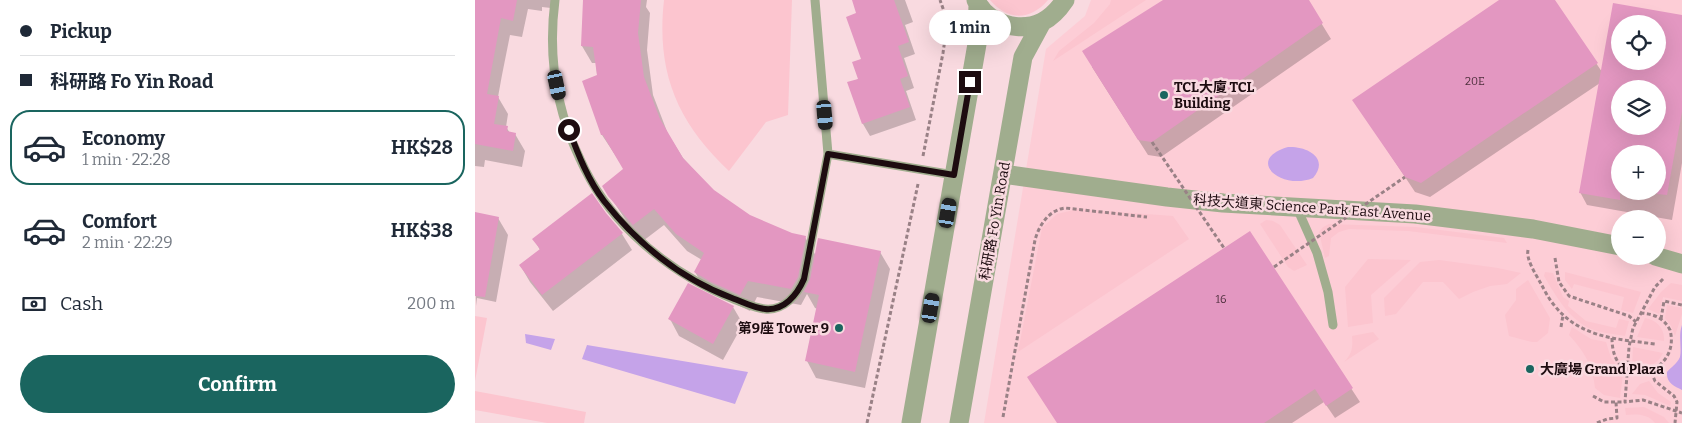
<!DOCTYPE html>
<html lang="en">
<head>
<meta charset="utf-8">
<style>
	body { margin:0; font-family:Bitter,"Noto Sans TC",serif; background:#f2f2f3; color:#1f2937; height:100vh; display:flex; flex-direction:column; font-size:19px; white-space:nowrap }
	* { box-sizing:border-box; margin:0 }
	p { font-size:16px; color:#747a83 }
	.icon { flex:none; width:28px; height:28px; fill:none; stroke:currentColor; stroke-width:2; stroke-linecap:round; stroke-linejoin:round }
	.map { position:relative; flex:1; overflow:hidden }
	.details { display:flex; flex-direction:column; background:#fff; width:475px }
	.details>* { flex:none }
	.banner { display:grid; align-content:center; height:110px; padding:0 20px; background:#fff }
	.controls { position:absolute; left:1136px; top:15px; display:grid; gap:10px }
	.controls a { display:grid; place-items:center; width:55px; height:55px; border-radius:50%; background:#fff; box-shadow:0 5px 20px #0002; font-size:25px }
	.end { position:absolute; width:22px; height:22px; margin:-11px; border:6px solid #1d0c10; background:#fff; box-shadow:0 0 0 2px #fff }
	.from { border-radius:50% }
	.bubble { position:absolute; height:35px; border-radius:18px; background:#fff; box-shadow:0 5px 20px #0002; font-size:16px; font-weight:700; line-height:35px; text-align:center }
	.car { position:absolute; width:15px; height:30px; margin:-15px -8px; border-radius:6px; box-shadow:0 0 4px 1px #0007; background:linear-gradient(#222 24%,#8ab4d8 0 40%,#222 0 76%,#8ab4d8 0 86%,#222 0) }
	.banner b { display:flex; align-items:center; gap:18px; height:48px; font-size:19px }
	.banner b+b { border-top:1px solid #e0e1e3 }
	.banner i { width:12px; height:12px; background:#1f2937 }
	ul { padding:0; list-style:none }
	li { display:flex; align-items:center; gap:15px; height:75px; margin:0 10px 8px; padding:0 10px; border:2px solid transparent; border-radius:20px }
	li div { flex:1 }
	li b { display:block; font-size:19px }
	li em { font-style:normal; font-weight:700 }
	li.active { border-color:#1a655f }
	li>.icon { width:45px; height:45px; stroke-width:1.5 }
	.pay { display:flex; align-items:center; gap:12px; height:55px; padding:0 20px; font-size:19px }
	.pay p { margin-inline-start:auto }
	.action { display:flex; gap:10px; margin-top:auto; padding:10px 20px }
	.action a { flex:1; height:58px; border-radius:30px; background:#1a655f; color:#fff; font-size:20px; font-weight:700; line-height:58px; text-align:center }
	main { display:flex; flex:1; min-height:0 }
	.map>svg:first-child { display:block }
	.built { fill:#fdcdd6; fill-rule:evenodd }
	.green { fill:#fcc5cf }
	.water { fill:#c5a3e9 }
	.shadow { fill:#0003; fill-rule:evenodd }
	.building { fill:#e397c1; fill-rule:evenodd }
	.lines { fill:none; stroke-linecap:round; stroke-linejoin:round }
	.path { stroke:#998186; stroke-width:3; stroke-dasharray:4 2.5; stroke-linecap:butt }
	.service { stroke:#a0ad8e; stroke-width:9 }
	.minor { stroke:#a0ad8e; stroke-width:19 }
	.path-bridge { stroke:#998186; stroke-width:3; stroke-dasharray:4 2.5; stroke-linecap:butt }
	.route { stroke:#1d0c10; stroke-width:6 }
	.poi-dot { fill:#1a655f; stroke:#f9dae0; stroke-width:2 }
	.labels { text-anchor:middle; dominant-baseline:central; stroke-width:5; stroke-linejoin:round; paint-order:stroke }
	.number-label { font-size:11px; fill:#4e2f3c }
	.poi-label { font-size:14px; font-weight:bold; fill:#1d0c10; stroke:#f9dae0; text-anchor:start }
	.street-label { font-size:14px; fill:#1d0c10; stroke:#f9dae0 }
</style>
</head>
<body>
<main>
<section class="details">
<div class="banner">
<b><i class="from"></i>Pickup</b>
<b><i></i>科研路 Fo Yin Road</b>
</div>
<ul>
<li class="active"><svg class="icon" aria-label="car" viewBox="0 0 24 24"><path d="M5 17H2v-5l4-1 3-4h7l3 4 3 1v5h-3M9 17h6M6 11h13"/><circle cx="7" cy="17" r="2"/><circle cx="17" cy="17" r="2"/></svg><div><b>Economy</b><p>1 min · 22:28</p></div><em>HK$28</em></li>
<li><svg class="icon" aria-label="car" viewBox="0 0 24 24"><path d="M5 17H2v-5l4-1 3-4h7l3 4 3 1v5h-3M9 17h6M6 11h13"/><circle cx="7" cy="17" r="2"/><circle cx="17" cy="17" r="2"/></svg><div><b>Comfort</b><p>2 min · 22:29</p></div><em>HK$38</em></li>
</ul>
<div class="pay"><svg class="icon" aria-label="cash" viewBox="0 0 24 24"><path d="M3 7h18v10H3z"/><circle cx="12" cy="12" r="2"/></svg>Cash<p>200 m</p></div>
<div class="action"><a>Confirm</a></div>
</section>
<div class="map">
<svg width="1207" height="423" viewBox="0 0 1207 423">
	<rect width="100%" height="100%" fill="#f9dae0"/>
	<path class="built" d="M616 0H1207V423H509L571 49 610 16ZM1145 24H1182V61H1145ZM1145 89H1182V126H1145ZM1145 154H1182V191H1145ZM1145 219H1182V256H1145Z"/>
	<path class="green" d="M189 0H317L313 115 291 122 254 171C202 122 181 72 189 0Z
		M515 0H573C555 21 533 21 515 0Z
		M636 0H671L578 61 584 51 619 23 635 4Z
		M603 209 698 216 714 239 543 352 567 228 582 214Z
		M791 220 798 221 805 225 832 265 819 271 813 267 785 224Z
		M854 224 941 227 1029 238 1032 243 933 231 874 229 864 232 856 238 854 256 850 258 844 232 848 227Z
		M893 259 936 260 896 295 898 323 873 327 870 287Z
		M964 260 1023 268 1046 273 1032 284 1015 286 998 292 984 299 968 282H948L921 314 910 316 909 298 945 262Z
		M1070 272 1078 273 1088 297 1094 301 1093 306 1111 321 1141 328 1144 319 1154 321 1150 336C1140 334 1128 333 1119 330 1094 321 1081 296 1069 276Z
		M1090 272 1166 292 1158 313 1146 310 1149 297 1099 284 1097 289 1090 280Z
		M1053 280 1075 318 1073 333 1062 342H1057L1034 336 1030 315 1041 300V289Z
		M1196 283 1207 285V301L1188 297 1184 314 1173 309 1186 292Z
		M1192 305 1207 308V314L1200 336 1196 326 1190 318Z
		M0 316 12 318 0 381Z
		M1170 318C1182 320 1190 329 1189 341L1162 337Z
		M1097 327 1116 339 1131 342 1136 358 1148 374 1145 398 1129 395 1120 388C1118 366 1109 351 1094 335Z
		M898 332 904 339 869 362C877 354 878 347 877 336Z
		M1158 347 1188 353C1181 367 1172 367 1157 366Z
		M1174 381 1183 393 1196 402 1195 406 1170 395 1157 394 1165 384Z
		M0 391 111 412 109 423H72L0 410Z
		M1169 407 1189 417 1194 423H1180C1173 414 1162 414 1151 415L1150 408Z"/>
	<path class="water" d="M813 147C832 146 855 158 838 178 807 191 769 160 813 147Z
		M1207 325V390C1199 386 1191 383 1192 372 1196 367 1202 364 1205 357 1207 347 1203 336 1207 325Z
		M50 334 80 339 76 350 51 343Z
		M112 345 273 372 260 404 107 359Z"/>
	<path class="shadow" d="M0 0H78L76 8 67 7V11L53 9 47 37 35 35 27 75 23 97 33 114 31 127 35 133 40 134 50 151 47 167 10 160 9 167 0 166Z
		M110 0H172L171 7 175 13 172 50 178 95 193 134 208 158 238 191 275 217 316 234 330 237 341 256 405 252 415 269 390 388 341 378 332 361 343 309 340 308 332 294 326 305 282 297 275 311 230 289 220 272 227 260 212 251 189 225 168 241 152 222 128 186 150 170 127 135 121 63H117L107 46Z
		M378 0H430L438 22 430 25 440 54 429 58 439 88 431 91 441 120 395 136 388 124 374 83 384 79 388 60 383 14Z
		M691 0H832L856 39 686 157 673 155 617 67Z
		M1026 0H1079L1127 72 1139 4 1207 16V163L1197 220 1112 205 1105 192 1125 83 955 197 940 192 879 100ZM1145 24H1182V61H1145ZM1145 89H1182V126H1145ZM1145 154H1182V191H1145Z
		M0 214 23 218 33 235 21 302 2 298 1 306Z
		M775 233 885 402 860 418 849 402 817 423H582Z
		M147 234 157 250 78 311 55 282 45 265 65 250 59 239Z
		M258 307 268 324 248 360 204 336 195 319Z"/>
	<path class="building" d="M0 0H42L38 21 26 18 12 94 24 96 19 124 33 126 32 131 41 133 38 151 0 144Z
		M108 0H166L163 33 169 77 185 119 208 158 239 190 275 215 317 233 331 236 323 277 316 289 273 281 265 295 236 282 219 272 229 253 201 234 179 209 158 225 133 196 127 186 148 169 128 135H126L107 81 122 75 118 47 106 46Z
		M377 0H419L434 42 423 46 433 76 425 79 435 107 387 124 372 82 383 79 377 62 386 59 371 17 381 13Z
		M688 0H834L848 23 677 142 663 140 607 51Z
		M1024 0H1080L1123 63 946 183 930 177 877 100Z
		M1138 3 1207 15V112L1192 195 1182 194V154H1145V200L1104 193ZM1145 24H1182V61H1145ZM1145 89H1182V126H1145Z
		M117 193 131 213 148 233 67 295 44 265 65 249 57 239Z
		M0 212 24 217 10 297 0 296Z
		M775 231 878 388 851 406 840 389 789 423H582L552 377Z
		M343 238 406 251 380 372 330 361 344 295 329 292 335 280Z
		M213 283 259 306 238 344 193 319Z"/>
	<g class="lines">
		<path class="path" d="M448 156 468 53 471 32V17L465 0
			M1053 250C1051 259 1060 273 1065 282 1069 289 1073 298 1079 305 1105 338 1142 339 1180 344
			M1080 258 1084 282 1094 296 1154 316 1161 322
			M1188 279 1180 287 1158 328 1154 347 1150 402 1168 400 1207 413
			M1186 319 1189 301 1207 305
			M1086 327 1088 315
			M1137 338C1137 396 1207 374 1195 330 1189 318 1179 314 1166 313
			M1176 372 1180 381 1199 396 1202 402 1200 423
			M1118 396 1129 402H1150
			M528 417 560 240C564 225 574 210 590 208L672 217
			M392 423 443 184
			M1122 423 1132 419 1142 418 1141 402"/>
		<path class="service" d="M80 0C73 54 81 109 105 159 117 186 137 214 159 235 189 264 223 285 261 300 270 303 280 308 290 309 309 311 322 295 329 279L353 154 340 0
			M353 154 479 175
			M822 208 842 253 853 292 858 325"/>
		<path class="minor" d="M501 0C512 24 544 33 567 22 577 17 584 9 590 0
			M528 174 692 197 748 203 940 214 1005 222 1058 229 1145 246
			M1180 256 1207 264
			M436 423 502 44 503 4
			M484 423 548 57 567 22"/>
		<path class="path-bridge" d="M677 142 749 248
			M799 267 930 177"/>
	</g>
	<g class="lines">
		<path class="route" d="M94 130C103 154 113 180 129 201 163 244 206 279 257 298 268 302 279 308 290 309 309 311 322 295 329 279L353 154 479 175 495 82"/>
	</g>
	<g class="poi-dot">
		<circle cx="689" cy="95" r="5"/>
		<circle cx="364" cy="328" r="5"/>
		<circle cx="1055" cy="369" r="5"/>
	</g>
	<g class="labels">
		<g class="number-label">
			<text x="1000" y="81">20E</text>
			<text x="746" y="299">16</text>
		</g>
		<g class="poi-label">
			<text x="699" y="87">TCL大廈 TCL<tspan x="699" dy="16">Building</tspan></text>
			<text x="354" y="328" text-anchor="end">第9座 Tower 9</text>
			<text x="1065" y="369">大廣場 Grand Plaza</text>
		</g>
		<g class="street-label">
			<text transform="translate(837 208) rotate(4)">科技大道東 Science Park East Avenue</text>
			<text transform="translate(520 221) rotate(-80)">科研路 Fo Yin Road</text>
		</g>
	</g>
</svg>
<div class="controls">
<a><svg class="icon" aria-label="locate" viewBox="0 0 24 24"><circle cx="12" cy="12" r="6"/><path d="M12 2v4M12 18v4M2 12h4M18 12h4"/></svg></a>
<a><svg class="icon" aria-label="layers" viewBox="0 0 24 24"><path d="M12 4l9 5-9 5-9-5zM3 14l9 5 9-5"/></svg></a>
<a>+</a>
<a>−</a>
</div>
<i class="end from" style="left:94px;top:130px"></i>
<i class="end" style="left:495px;top:82px"></i>
<div class="bubble" style="left:454px;top:10px;width:82px">1 min</div>
<i class="car" style="left:82px;top:85px;rotate:168deg"></i>
<i class="car" style="left:350px;top:115px;rotate:175deg"></i>
<i class="car" style="left:473px;top:213px;rotate:10deg"></i>
<i class="car" style="left:456px;top:308px;rotate:10deg"></i>
</div>
</main>
</body>
</html>
